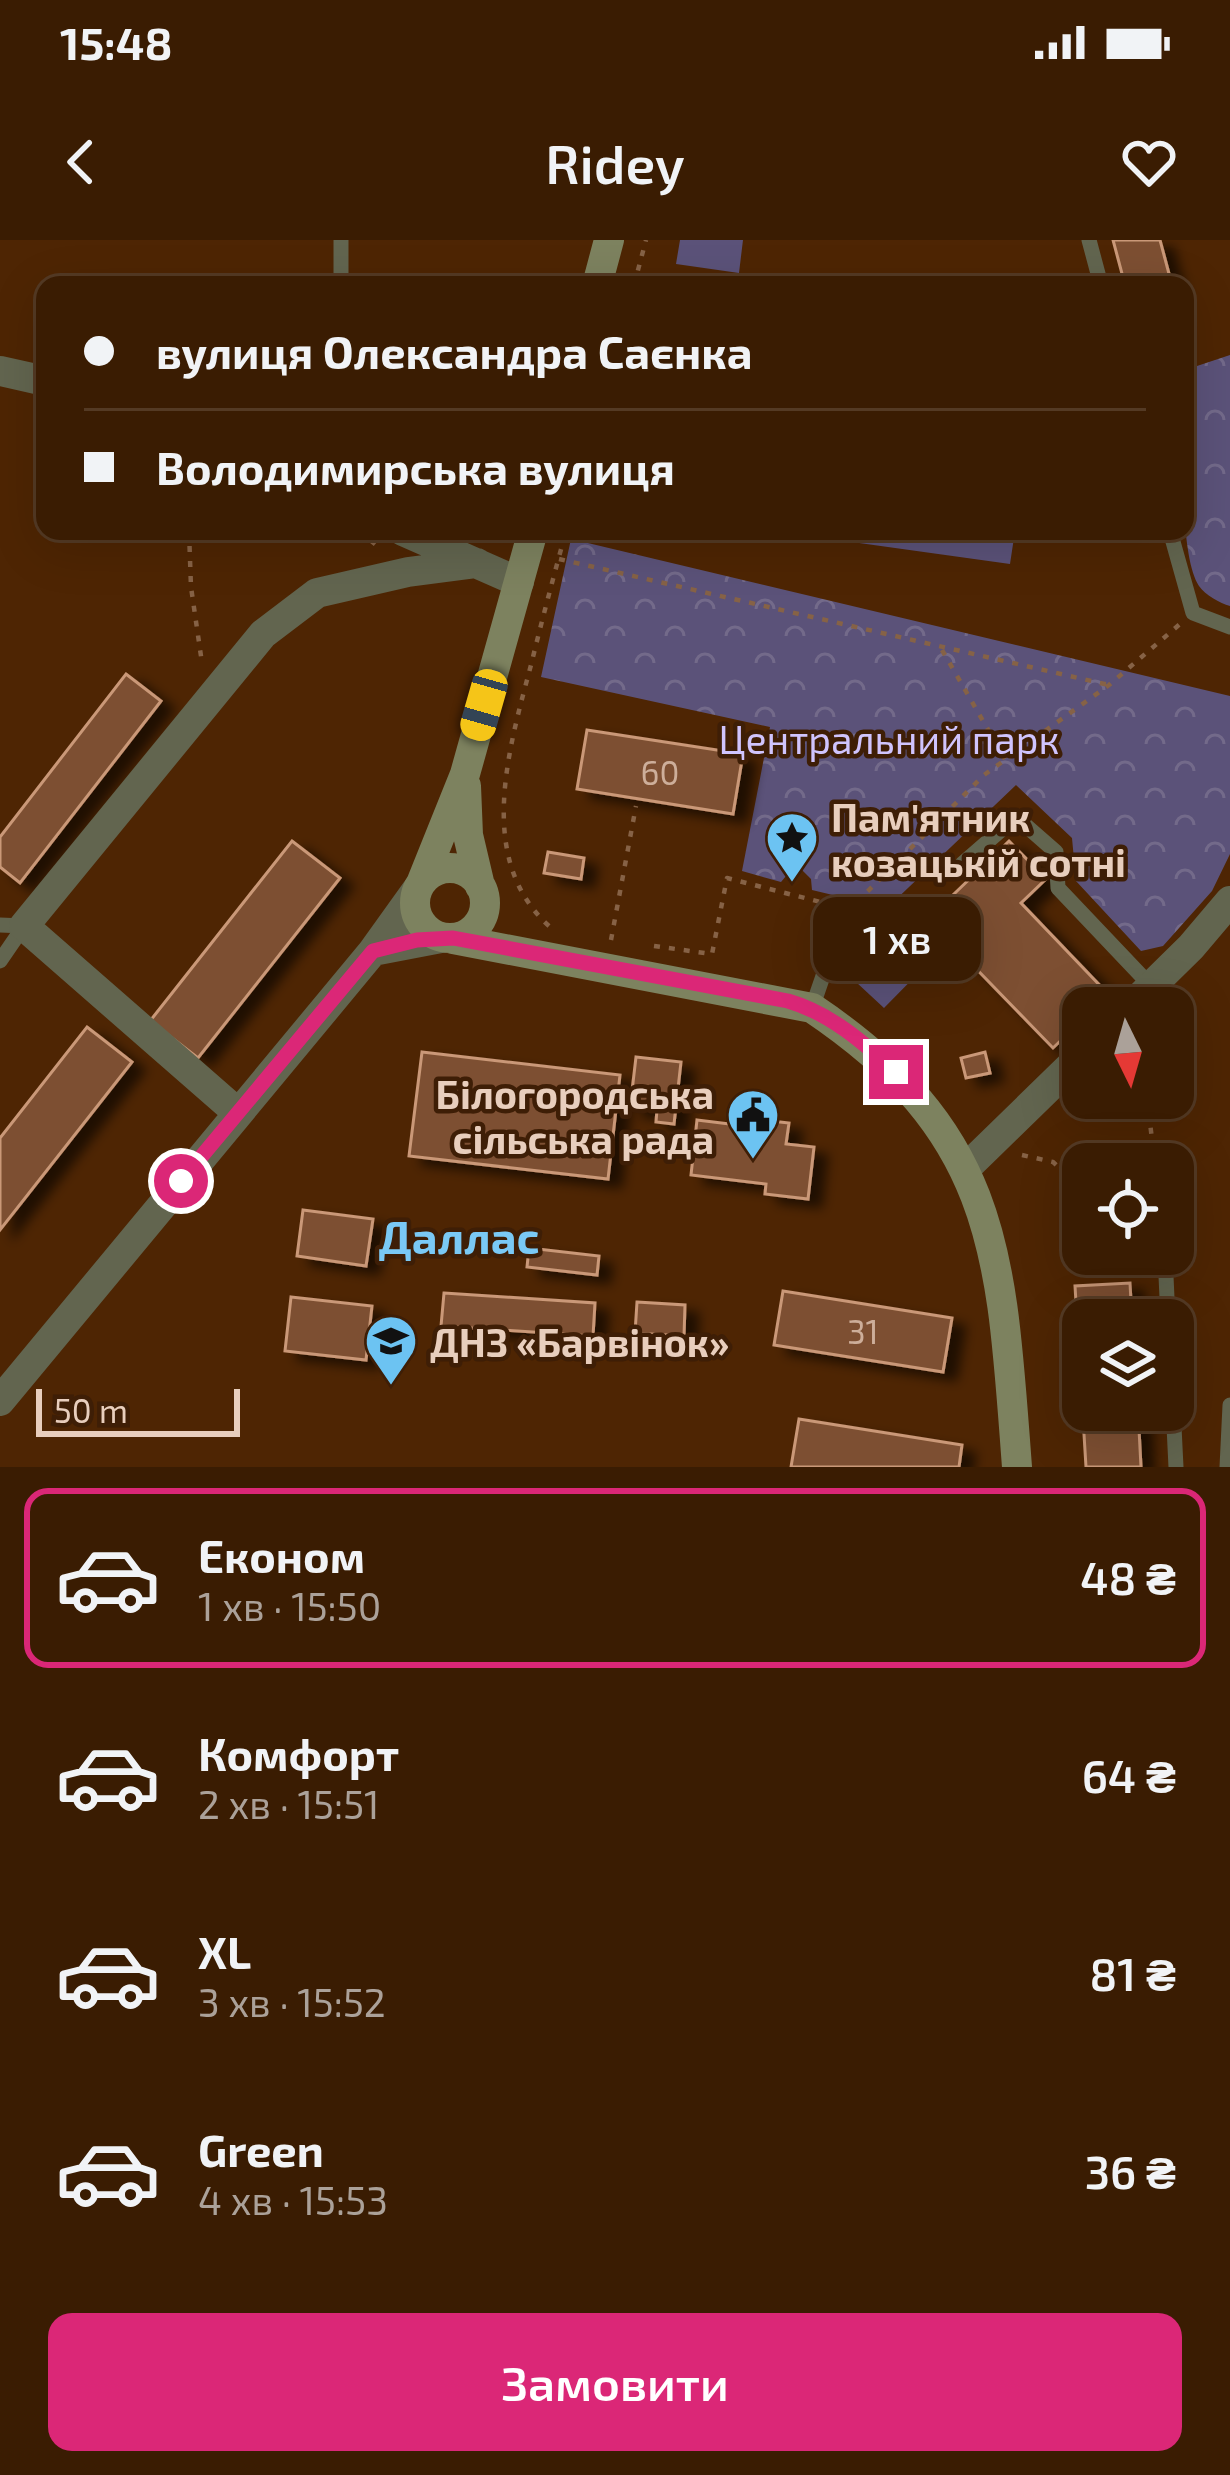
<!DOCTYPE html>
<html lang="uk">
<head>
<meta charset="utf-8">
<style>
	body { margin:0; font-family:"Exo 2",sans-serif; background:#452911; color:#f1f3f6; height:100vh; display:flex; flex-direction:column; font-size:45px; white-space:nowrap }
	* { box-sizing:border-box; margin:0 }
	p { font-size:39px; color:#aba199 }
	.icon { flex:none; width:66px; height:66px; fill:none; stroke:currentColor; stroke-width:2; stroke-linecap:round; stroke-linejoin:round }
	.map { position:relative; height:1227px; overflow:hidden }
	.drawer { display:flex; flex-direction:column; background:#3a1c02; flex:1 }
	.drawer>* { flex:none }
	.hud { position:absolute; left:36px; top:36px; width:1158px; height:264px; border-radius:24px; box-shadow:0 12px 48px #0002,0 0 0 3px #543a24; display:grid; align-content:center; height:264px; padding:0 48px; background:#3a1c02 }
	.needle { width:78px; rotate:175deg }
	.controls { position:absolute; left:1062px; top:747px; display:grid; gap:24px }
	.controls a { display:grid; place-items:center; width:132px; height:132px; border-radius:24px; background:#3a1c02; box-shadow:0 12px 48px #0002,0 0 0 3px #543a24; font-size:60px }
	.scale { position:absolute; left:36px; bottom:30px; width:204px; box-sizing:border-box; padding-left:12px; border:6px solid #e8cebd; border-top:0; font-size:33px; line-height:42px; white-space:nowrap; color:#e8cebd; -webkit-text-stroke:9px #3e1e06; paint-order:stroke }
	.end { position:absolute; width:54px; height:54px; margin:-27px; border:15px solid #db2777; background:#fff; box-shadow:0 0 0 6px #fff }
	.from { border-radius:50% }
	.bubble { position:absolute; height:84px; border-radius:24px; background:#3a1c02; box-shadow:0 12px 48px #0002,0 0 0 3px #543a24; font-size:39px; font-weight:600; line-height:84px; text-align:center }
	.car { position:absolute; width:36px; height:72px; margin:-36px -18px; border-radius:15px; box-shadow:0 0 9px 3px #0007; background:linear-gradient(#f5c518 24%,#345 0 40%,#f5c518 0 76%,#345 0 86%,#f5c518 0) }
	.hud b { display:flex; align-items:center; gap:42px; height:114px; font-size:45px }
	.hud b+b { border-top:3px solid #543a24 }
	.hud i { width:30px; height:30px; background:#f1f3f6 }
	ul { padding:21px 0 0; list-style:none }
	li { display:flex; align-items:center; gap:36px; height:180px; margin:0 24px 18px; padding:0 24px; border:6px solid transparent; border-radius:24px }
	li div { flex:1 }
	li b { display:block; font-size:45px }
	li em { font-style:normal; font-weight:600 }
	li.selected { border-color:#db2777 }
	li>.icon { width:108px; height:108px; stroke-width:1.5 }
	.cta { display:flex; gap:24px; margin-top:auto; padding:24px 48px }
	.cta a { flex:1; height:138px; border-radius:24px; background:#db2777; color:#fff; font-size:48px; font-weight:600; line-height:138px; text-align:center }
	.status { display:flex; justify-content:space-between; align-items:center; height:84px; padding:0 60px; background:#3a1c02; direction:ltr }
	.status svg { height:33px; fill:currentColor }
	header { display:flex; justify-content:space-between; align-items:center; height:156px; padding:0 48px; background:#3a1c02; font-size:54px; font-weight:600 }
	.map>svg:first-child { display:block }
	.green { fill:#5b5279 }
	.forest { fill:url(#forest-crowns) }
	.building { fill:#7d5031; stroke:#ca9878; stroke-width:3; filter:url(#shadow) }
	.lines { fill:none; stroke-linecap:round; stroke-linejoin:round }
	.path { stroke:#866246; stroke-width:4.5; stroke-dasharray:6 9; stroke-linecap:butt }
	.service { stroke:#62654f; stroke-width:15 }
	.minor { stroke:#62654f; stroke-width:30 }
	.secondary { stroke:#7d825f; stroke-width:30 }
	.route { stroke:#db2777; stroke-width:15 }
	.labels { text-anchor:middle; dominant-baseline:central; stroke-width:9; stroke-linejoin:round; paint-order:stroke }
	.number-label { font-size:33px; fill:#cdae9a }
	.park-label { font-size:39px; fill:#d0c4fd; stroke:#3e1e06 }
	.poi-label { font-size:39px; font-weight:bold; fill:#e8cebd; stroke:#3e1e06; text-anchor:start }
	.quarter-label { font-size:45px; font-weight:bold; fill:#7ac9f5; stroke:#3e1e06 }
</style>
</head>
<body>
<div class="status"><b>15:48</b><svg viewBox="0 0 49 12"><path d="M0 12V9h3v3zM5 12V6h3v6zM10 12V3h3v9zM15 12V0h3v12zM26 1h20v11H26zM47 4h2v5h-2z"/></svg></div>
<header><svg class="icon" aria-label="back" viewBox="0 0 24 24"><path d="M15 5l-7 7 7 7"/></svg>Ridey<svg class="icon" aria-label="heart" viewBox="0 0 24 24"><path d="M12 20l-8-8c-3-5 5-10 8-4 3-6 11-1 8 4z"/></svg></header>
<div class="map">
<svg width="1230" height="1227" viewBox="0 0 1230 1227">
	<defs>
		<pattern id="forest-crowns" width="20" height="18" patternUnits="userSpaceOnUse" patternTransform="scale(3)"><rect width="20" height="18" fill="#5b5279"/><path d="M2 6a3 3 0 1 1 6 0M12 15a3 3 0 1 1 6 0" fill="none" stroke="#736a8a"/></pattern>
		<filter id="shadow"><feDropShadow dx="13" dy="8" stdDeviation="6" flood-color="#0009"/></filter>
	</defs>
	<rect width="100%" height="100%" fill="#4e2503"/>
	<path class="green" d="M680 0H743L739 33 676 24Z
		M773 291H1015L1010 324Z
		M904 662 945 706 884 768 842 729 862 672 884 677Z"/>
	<path class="forest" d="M1230 115V366C1220 363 1205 355 1199 346 1176 310 1185 177 1185 130Z
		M571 299 1230 456V614L1212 651 1163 706 1141 711 1076 641 1072 598 1016 545 887 668 812 650 811 639 802 630H791L781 642 742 631 770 487 541 437Z"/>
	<path class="building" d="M1113 0H1160L1172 45H1125Z
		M126 434 161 461 20 643 0 627V597Z
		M587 490 743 514 733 574 577 549Z
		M292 601 340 638 198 818 150 781Z
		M1009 601 1046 639 1021 663 1109 755 1095 768H1083V779L1053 808 928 679Z
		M548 612 584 618 581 639 544 633Z
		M87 787 132 822 0 990V898Z
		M422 812 620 835 608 939 409 916Z
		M985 812 990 833 966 838 961 818Z
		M636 817 681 822 674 884 656 882 657 870 630 868Z
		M697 880 770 889 771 881 789 883 786 904 814 907 808 959 765 954 766 944 691 935Z
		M303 970 373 979 366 1026 297 1016Z
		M529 1008 599 1016 597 1035 527 1027Z
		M1130 1043 1132 1080H1083V1170H1138L1141 1227H1086L1075 1046Z
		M783 1051 952 1078 943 1132 774 1105Z
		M444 1053 595 1063 593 1096 441 1086Z
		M291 1057 372 1066 366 1120 285 1111Z
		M637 1062 685 1065 684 1096 635 1093Z
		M799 1179 962 1205 959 1227H791Z"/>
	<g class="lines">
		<path class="path" d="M634 45 646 0
			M189 291 191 347 202 423
			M359 291 376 305
			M559 319 1109 445
			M942 410 1005 519
			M857 662 984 535 1109 445 1180 384
			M549 686C475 619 509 508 531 425 542 380 554 335 566 291
			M611 700 636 566
			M654 706 712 714 727 638 828 664
			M1147 858 1155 924
			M1022 915 1053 922 1083 949"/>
		<path class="service" d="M1089 0 1101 45
			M341 45V0
			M1170 291 1193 373 1230 387
			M962 624 1016 577 1056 612 1058 648 1151 746
			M0 685 24 686
			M0 721 24 686
			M812 768 844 675
			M1165 1014 1168 1080
			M1173 1166 1176 1227
			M1227 1227 1230 1165"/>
		<path class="minor" d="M0 131 45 141
			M403 291 519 342
			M373 711 441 698
			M1129 768 1191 707 1230 661
			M238 873 24 686 263 394 317 353 408 332 477 323
			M965 929 1083 814
			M0 1161 373 711 416 651"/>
		<path class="secondary" d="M597 45 609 0
			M466 546 468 595 480 646
			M415 663a35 35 0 1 1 70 0a35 35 0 1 1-70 0Z
			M422 641 465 534 533 291
			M453 699 812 768C1001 895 1001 1018 1017 1227"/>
	</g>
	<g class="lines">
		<path class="route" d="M181 941 373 711 417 700 453 698 788 761C830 773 864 803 896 832"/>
	</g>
	<defs>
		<g id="sight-pin" transform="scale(2.7)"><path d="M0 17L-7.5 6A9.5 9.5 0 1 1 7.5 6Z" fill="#6cc3f2" stroke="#3e1e06"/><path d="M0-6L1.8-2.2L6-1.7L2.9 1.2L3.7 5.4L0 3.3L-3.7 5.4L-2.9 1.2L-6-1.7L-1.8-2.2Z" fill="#111"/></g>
		<g id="civic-pin" transform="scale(2.7)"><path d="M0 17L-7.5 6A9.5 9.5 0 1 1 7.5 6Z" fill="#6cc3f2" stroke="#3e1e06"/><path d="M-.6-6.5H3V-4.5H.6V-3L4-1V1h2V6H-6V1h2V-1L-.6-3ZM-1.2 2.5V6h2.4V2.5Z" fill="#111"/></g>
		<g id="school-pin" transform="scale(2.7)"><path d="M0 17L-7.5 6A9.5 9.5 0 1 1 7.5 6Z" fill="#6cc3f2" stroke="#3e1e06"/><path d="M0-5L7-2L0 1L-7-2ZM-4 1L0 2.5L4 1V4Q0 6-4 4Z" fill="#111"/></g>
	</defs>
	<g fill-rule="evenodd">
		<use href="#sight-pin" x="792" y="598"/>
		<use href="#civic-pin" x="753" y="875"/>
		<use href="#school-pin" x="391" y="1101"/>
	</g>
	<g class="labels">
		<g class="number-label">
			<text x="660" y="532">60</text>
			<text x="863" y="1091">31</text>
		</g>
		<g class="park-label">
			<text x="889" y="498">Центральний парк</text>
		</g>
		<g class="poi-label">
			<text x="831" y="576">Пам'ятник<tspan x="831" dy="45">козацькій сотні</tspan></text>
			<text x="714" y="853" text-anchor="end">Білогородська<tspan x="714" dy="45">сільська рада</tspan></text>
			<text x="430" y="1101">ДНЗ «Барвінок»</text>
		</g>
		<g class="quarter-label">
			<text x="459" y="996">Даллас</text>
		</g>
	</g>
</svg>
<div class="controls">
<a><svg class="needle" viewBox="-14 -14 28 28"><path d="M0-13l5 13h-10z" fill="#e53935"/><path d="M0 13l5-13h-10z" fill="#aba199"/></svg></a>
<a><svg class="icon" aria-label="locate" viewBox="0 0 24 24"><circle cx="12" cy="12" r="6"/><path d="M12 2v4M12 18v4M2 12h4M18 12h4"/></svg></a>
<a><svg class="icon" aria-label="layers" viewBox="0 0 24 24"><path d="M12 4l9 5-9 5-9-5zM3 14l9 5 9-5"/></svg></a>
</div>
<div class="scale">50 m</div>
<i class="end from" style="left:181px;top:941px"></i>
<i class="end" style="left:896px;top:832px"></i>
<div class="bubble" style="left:813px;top:657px;width:168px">1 хв</div>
<i class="car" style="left:484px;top:465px;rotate:196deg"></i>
<div class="hud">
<b><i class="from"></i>вулиця Олександра Саєнка</b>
<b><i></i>Володимирська вулиця</b>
</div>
</div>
<section class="drawer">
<ul>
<li class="selected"><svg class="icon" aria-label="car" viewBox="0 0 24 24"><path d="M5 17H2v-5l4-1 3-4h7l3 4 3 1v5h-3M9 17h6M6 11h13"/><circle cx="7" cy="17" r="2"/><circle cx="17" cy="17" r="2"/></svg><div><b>Економ</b><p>1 хв · 15:50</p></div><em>48 ₴</em></li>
<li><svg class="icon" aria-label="car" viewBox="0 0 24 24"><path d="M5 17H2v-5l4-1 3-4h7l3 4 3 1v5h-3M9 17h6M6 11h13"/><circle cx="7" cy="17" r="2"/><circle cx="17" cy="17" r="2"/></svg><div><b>Комфорт</b><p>2 хв · 15:51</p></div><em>64 ₴</em></li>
<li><svg class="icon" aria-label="car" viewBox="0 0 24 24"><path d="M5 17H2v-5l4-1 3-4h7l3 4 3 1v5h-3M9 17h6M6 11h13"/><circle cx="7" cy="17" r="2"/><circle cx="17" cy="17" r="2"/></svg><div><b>XL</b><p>3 хв · 15:52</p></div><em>81 ₴</em></li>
<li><svg class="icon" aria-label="car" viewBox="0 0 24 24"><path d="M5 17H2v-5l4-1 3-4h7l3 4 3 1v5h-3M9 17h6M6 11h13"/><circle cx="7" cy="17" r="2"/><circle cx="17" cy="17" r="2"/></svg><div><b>Green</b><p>4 хв · 15:53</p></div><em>36 ₴</em></li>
</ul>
<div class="cta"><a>Замовити</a></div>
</section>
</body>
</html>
